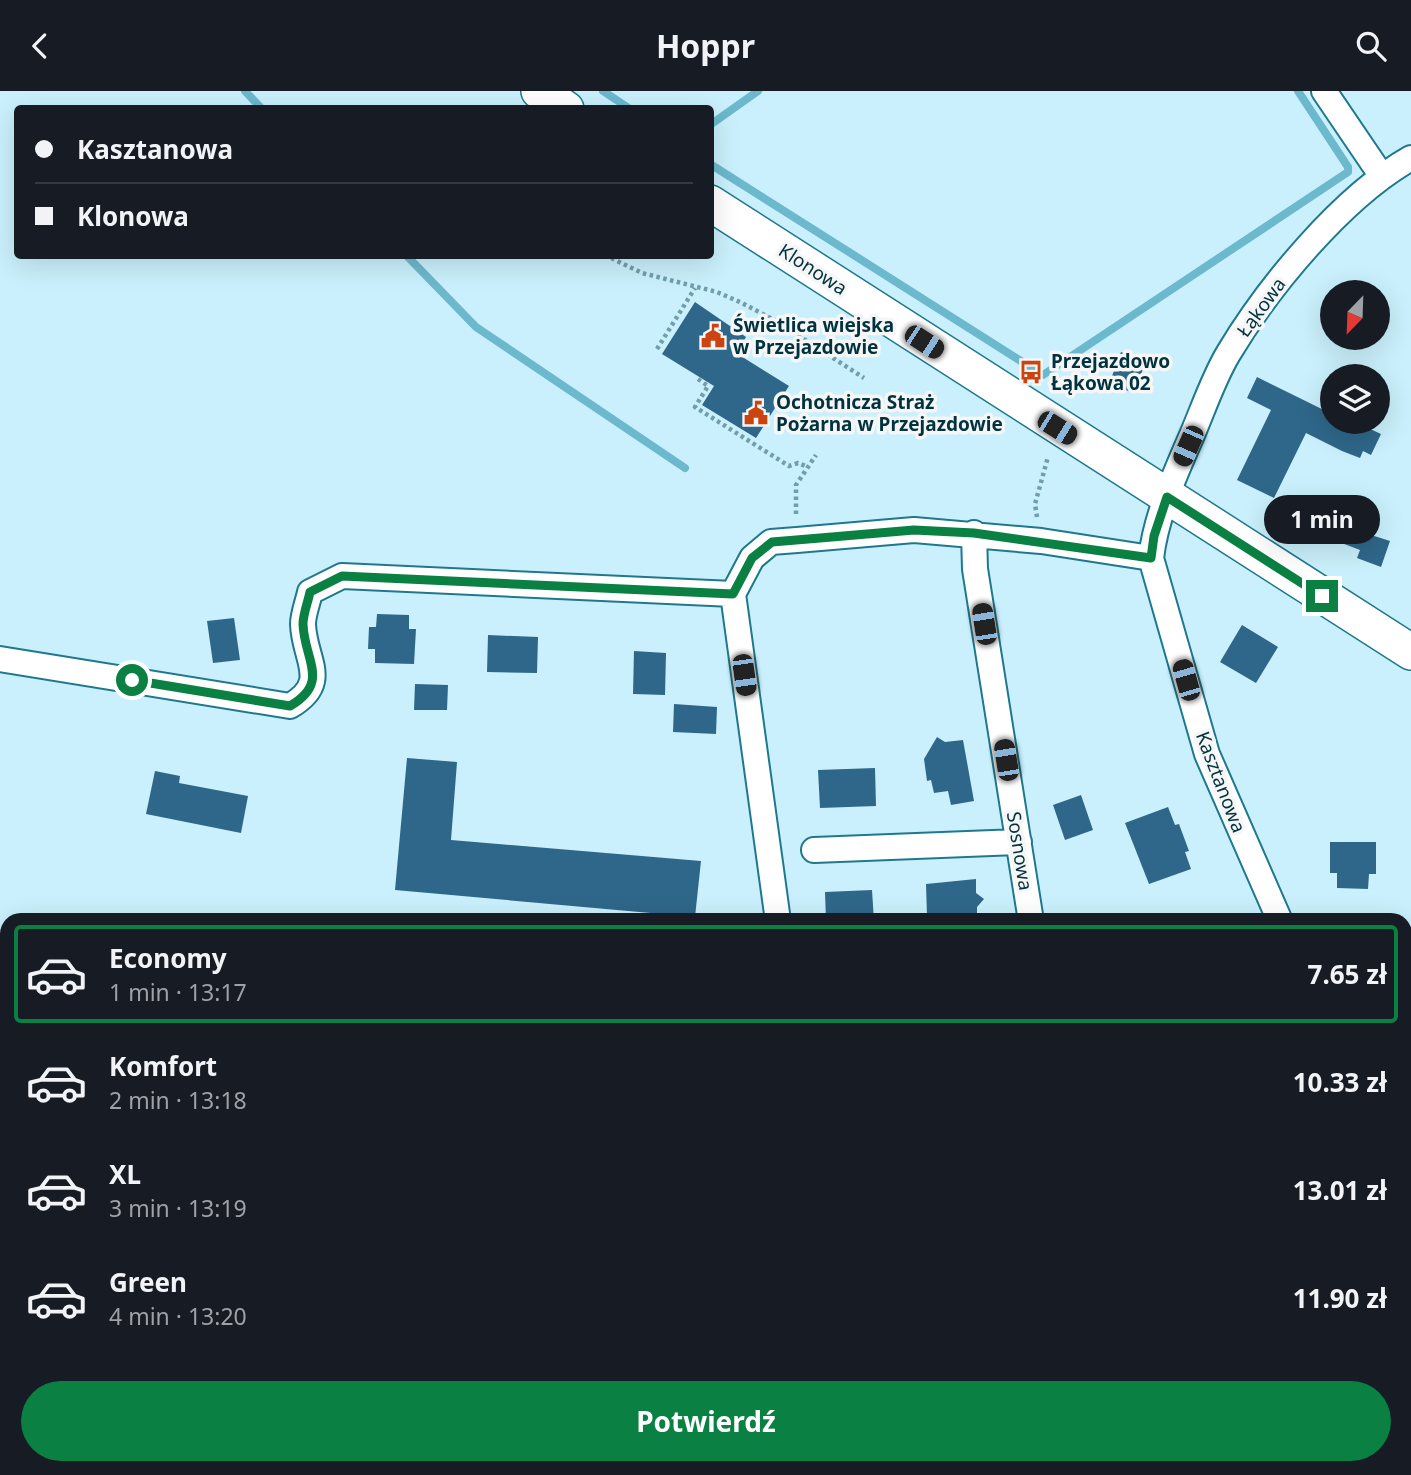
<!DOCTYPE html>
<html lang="pl">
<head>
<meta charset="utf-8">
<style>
	body { margin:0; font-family:"Noto Sans",sans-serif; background:#20242c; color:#f1f3f6; height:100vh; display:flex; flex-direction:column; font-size:26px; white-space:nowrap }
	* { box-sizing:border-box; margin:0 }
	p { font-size:23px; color:#9ea1a6 }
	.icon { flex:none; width:38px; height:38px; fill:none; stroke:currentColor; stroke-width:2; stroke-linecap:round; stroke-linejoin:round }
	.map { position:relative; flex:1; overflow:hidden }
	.sheet { position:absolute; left:0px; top:822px; width:1412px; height:562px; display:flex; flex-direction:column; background:#171b24; border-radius:21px 21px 0 0; box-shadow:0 7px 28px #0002 }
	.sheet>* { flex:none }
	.hud { position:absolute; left:14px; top:14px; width:700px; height:154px; border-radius:7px; box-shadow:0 7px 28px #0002; display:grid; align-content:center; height:154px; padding:0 21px; background:#171b24 }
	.needle { width:46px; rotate:203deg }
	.tools { position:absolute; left:1320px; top:189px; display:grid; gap:14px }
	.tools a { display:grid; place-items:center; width:70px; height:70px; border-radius:50%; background:#171b24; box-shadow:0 7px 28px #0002; font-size:35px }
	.end { position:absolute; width:32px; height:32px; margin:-16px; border:9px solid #0b8043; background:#fff; box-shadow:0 0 0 4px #fff }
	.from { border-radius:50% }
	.bubble { position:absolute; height:49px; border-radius:24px; background:#171b24; box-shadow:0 7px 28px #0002; font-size:23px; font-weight:700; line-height:49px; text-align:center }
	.car { position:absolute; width:21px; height:42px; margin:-21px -10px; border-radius:9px; box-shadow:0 0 5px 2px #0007; background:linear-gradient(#222 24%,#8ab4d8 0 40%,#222 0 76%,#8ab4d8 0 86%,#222 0) }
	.hud b { display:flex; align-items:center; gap:24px; height:66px; font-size:26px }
	.hud b+b { border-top:2px solid #363941 }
	.hud i { width:18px; height:18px; background:#f1f3f6 }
	ul { padding:12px 0 0; list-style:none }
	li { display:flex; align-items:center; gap:21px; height:98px; margin:0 14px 10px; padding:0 7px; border:4px solid transparent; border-radius:7px }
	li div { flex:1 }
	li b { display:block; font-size:26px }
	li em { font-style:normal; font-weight:700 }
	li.current { border-color:#0b8043 }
	li>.icon { width:63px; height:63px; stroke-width:1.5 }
	.cta { display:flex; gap:14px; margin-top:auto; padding:14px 21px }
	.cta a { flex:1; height:80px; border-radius:42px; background:#0b8043; color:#fff; font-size:28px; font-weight:700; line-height:80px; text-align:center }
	header { display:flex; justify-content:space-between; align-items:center; height:91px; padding:0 21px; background:#171b24; font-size:32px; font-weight:700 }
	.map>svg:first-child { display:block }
	.green { fill:#b9c1f2 }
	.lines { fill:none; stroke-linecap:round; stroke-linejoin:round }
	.stream { stroke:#6cb8cd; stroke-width:8 }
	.building { fill:#2f678a }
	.street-casing { stroke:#1e788e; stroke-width:28 }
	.secondary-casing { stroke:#1e788e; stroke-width:38 }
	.path { stroke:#719eaa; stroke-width:4.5; stroke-dasharray:3.5 3.5; stroke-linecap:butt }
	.street { stroke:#fff; stroke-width:24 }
	.secondary { stroke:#fff; stroke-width:35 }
	.route { stroke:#0b8043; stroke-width:9 }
	.labels { text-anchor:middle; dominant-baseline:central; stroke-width:7; stroke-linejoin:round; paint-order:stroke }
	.street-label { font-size:19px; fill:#00333f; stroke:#f5f6f5 }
	.poi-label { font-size:19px; font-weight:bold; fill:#00333f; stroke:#f5f6f5; text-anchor:start }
</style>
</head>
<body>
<header><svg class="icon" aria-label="back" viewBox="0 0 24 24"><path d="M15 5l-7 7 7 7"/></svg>Hoppr<svg class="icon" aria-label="search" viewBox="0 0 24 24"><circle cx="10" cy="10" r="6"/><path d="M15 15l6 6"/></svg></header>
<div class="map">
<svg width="1411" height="1384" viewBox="0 0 1411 1384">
	<rect width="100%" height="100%" fill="#c9f0fc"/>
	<path class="green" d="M1079 1377H1201L1189 1384H1085Z"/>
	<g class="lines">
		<path class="stream" d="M245 0 262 18
			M603 0 630 18
			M710 34 758 0
			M710 73 1043 284 1348 81V76L1298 0
			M406 164 476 236 685 377
			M0 996 7 998
			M366 1384V1377"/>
	</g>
	<path class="building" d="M695 211 746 246 736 262 789 295 756 347 702 314 714 295 662 263Z
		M1121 261 1146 270 1134 302 1109 293Z
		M1257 286 1332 323V331H1355L1381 343 1371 364 1363 360 1360 367 1342 360 1306 342 1274 407 1237 389 1271 319 1247 307Z
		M1344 409 1376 422 1368 443 1390 450 1381 476 1357 467 1360 459 1331 448Z
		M377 523 409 524V538H416L414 573 375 572V558H368L369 536H376Z
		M234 527 240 569 213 572 207 530Z
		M1242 534 1278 556 1256 592 1220 571Z
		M488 544 538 546 537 582 487 581Z
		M634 560 666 562 665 604 633 603Z
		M415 593 448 594 447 619H414Z
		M674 613 717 616 716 643 673 641Z
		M937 646 945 651 963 649 974 710 951 714 948 700 934 702 931 689 927 690 924 668Z
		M407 667 457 671 451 749 701 770 695 826 395 799Z
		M875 677 876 715 820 717 818 679Z
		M155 680 180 685 179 692 248 705 241 742 146 723Z
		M1081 704 1093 739 1065 749 1053 714Z
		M1168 716 1175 734 1179 733 1189 760 1185 761 1191 778 1149 793 1125 732Z
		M1330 751H1376V783H1369L1368 798 1337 797V782H1330Z
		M976 788V802L984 808 977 816V830L927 826 926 793Z
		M872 799 874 830H826L825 801Z"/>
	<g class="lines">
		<g class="street-casing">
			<path id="street" d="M1324 0 1381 84
				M974 442 975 478 1031 830
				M733 503 752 467 771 451 797 449 914 439 1041 450 1151 467
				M733 503 778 830
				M0 568 290 615C331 591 304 569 303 533 303 523 308 511 310 501L342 485 733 503
				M814 759 1019 751
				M1280 830 1207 663 1151 467C1156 426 1173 388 1189 351 1202 322 1212 290 1228 263 1268 196 1342 106 1411 67
				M1405 1103 1411 1115"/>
		</g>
		<g class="secondary-casing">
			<path id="secondary" d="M539 0 566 18
				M710 112 1411 561"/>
		</g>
		<path class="path" d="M605 164 642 182 717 201 742 212 776 230 864 287
			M657 258 695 197
			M698 288 708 295 695 316 789 375 798 372 808 376
			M796 423V394L816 364
			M1037 426 1035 413 1048 366"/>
		<use href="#street" class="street"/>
		<use href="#secondary" class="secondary"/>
	</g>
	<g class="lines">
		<path class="route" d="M132 589 290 615C331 591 304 569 303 533 303 523 308 511 310 501L342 485 733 503 752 467 772 451 820 447 914 439 974 442 1151 467 1154 445 1167 406 1322 505"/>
	</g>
	<defs>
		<g id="civic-bare" transform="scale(1.89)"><path d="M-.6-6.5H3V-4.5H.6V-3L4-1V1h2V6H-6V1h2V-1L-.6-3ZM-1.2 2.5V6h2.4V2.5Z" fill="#cb440f" stroke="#f5f6f5" stroke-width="2.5" paint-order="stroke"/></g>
		<g id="bus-bare" transform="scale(1.89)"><path d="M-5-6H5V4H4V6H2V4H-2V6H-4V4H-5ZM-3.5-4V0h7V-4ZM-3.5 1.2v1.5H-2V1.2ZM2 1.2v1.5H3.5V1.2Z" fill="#cb440f" stroke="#f5f6f5" stroke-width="2.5" paint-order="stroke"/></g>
	</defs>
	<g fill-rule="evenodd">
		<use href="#civic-bare" x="713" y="245"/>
		<use href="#bus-bare" x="1031" y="281"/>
		<use href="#civic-bare" x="756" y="322"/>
	</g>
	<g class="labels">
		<g class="street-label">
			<text transform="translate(813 178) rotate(33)">Klonowa</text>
			<text transform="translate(1261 216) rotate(-54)">Łąkowa</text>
			<text transform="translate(1221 691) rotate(69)">Kasztanowa</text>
			<text transform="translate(1020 760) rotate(81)">Sosnowa</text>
		</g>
		<g class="poi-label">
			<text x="733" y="234">Świetlica wiejska<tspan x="733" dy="22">w Przejazdowie</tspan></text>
			<text x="1051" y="270">Przejazdowo<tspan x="1051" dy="22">Łąkowa 02</tspan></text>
			<text x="776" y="311">Ochotnicza Straż<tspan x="776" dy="22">Pożarna w Przejazdowie</tspan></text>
		</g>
	</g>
</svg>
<div class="tools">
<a><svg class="needle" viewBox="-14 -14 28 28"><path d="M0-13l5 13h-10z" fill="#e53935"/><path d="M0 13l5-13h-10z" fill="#9ea1a6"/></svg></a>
<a><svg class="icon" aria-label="layers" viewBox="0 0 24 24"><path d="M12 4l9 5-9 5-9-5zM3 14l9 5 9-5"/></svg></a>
</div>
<i class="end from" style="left:132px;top:589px"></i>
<i class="end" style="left:1322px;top:505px"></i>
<div class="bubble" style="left:1264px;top:404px;width:116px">1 min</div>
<i class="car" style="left:924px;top:251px;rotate:123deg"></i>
<i class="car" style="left:1057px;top:337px;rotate:122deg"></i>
<i class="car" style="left:1188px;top:355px;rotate:204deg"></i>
<i class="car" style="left:984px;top:533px;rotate:351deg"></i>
<i class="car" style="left:744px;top:584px;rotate:172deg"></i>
<i class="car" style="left:1186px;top:589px;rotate:344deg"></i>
<i class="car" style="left:1006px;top:669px;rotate:351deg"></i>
<div class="hud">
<b><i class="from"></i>Kasztanowa</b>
<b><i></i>Klonowa</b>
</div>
<section class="sheet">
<ul>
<li class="current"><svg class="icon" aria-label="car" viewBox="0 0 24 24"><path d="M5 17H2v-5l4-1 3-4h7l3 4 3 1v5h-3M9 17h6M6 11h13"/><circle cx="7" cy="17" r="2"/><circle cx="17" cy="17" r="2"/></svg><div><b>Economy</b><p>1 min · 13:17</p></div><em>7.65 zł</em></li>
<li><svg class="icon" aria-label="car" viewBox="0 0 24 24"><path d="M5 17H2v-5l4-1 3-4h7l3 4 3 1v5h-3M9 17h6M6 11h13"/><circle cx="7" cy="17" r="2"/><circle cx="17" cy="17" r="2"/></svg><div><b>Komfort</b><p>2 min · 13:18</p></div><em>10.33 zł</em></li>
<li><svg class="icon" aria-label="car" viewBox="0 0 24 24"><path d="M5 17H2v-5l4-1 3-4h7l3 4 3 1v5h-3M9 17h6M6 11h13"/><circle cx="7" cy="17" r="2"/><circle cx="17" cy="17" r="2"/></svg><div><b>XL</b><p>3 min · 13:19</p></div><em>13.01 zł</em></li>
<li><svg class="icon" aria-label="car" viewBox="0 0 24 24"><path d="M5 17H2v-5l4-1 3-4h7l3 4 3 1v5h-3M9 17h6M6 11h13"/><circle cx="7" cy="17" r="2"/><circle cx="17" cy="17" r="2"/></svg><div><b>Green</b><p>4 min · 13:20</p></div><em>11.90 zł</em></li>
</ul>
<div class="cta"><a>Potwierdź</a></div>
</section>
</div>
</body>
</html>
